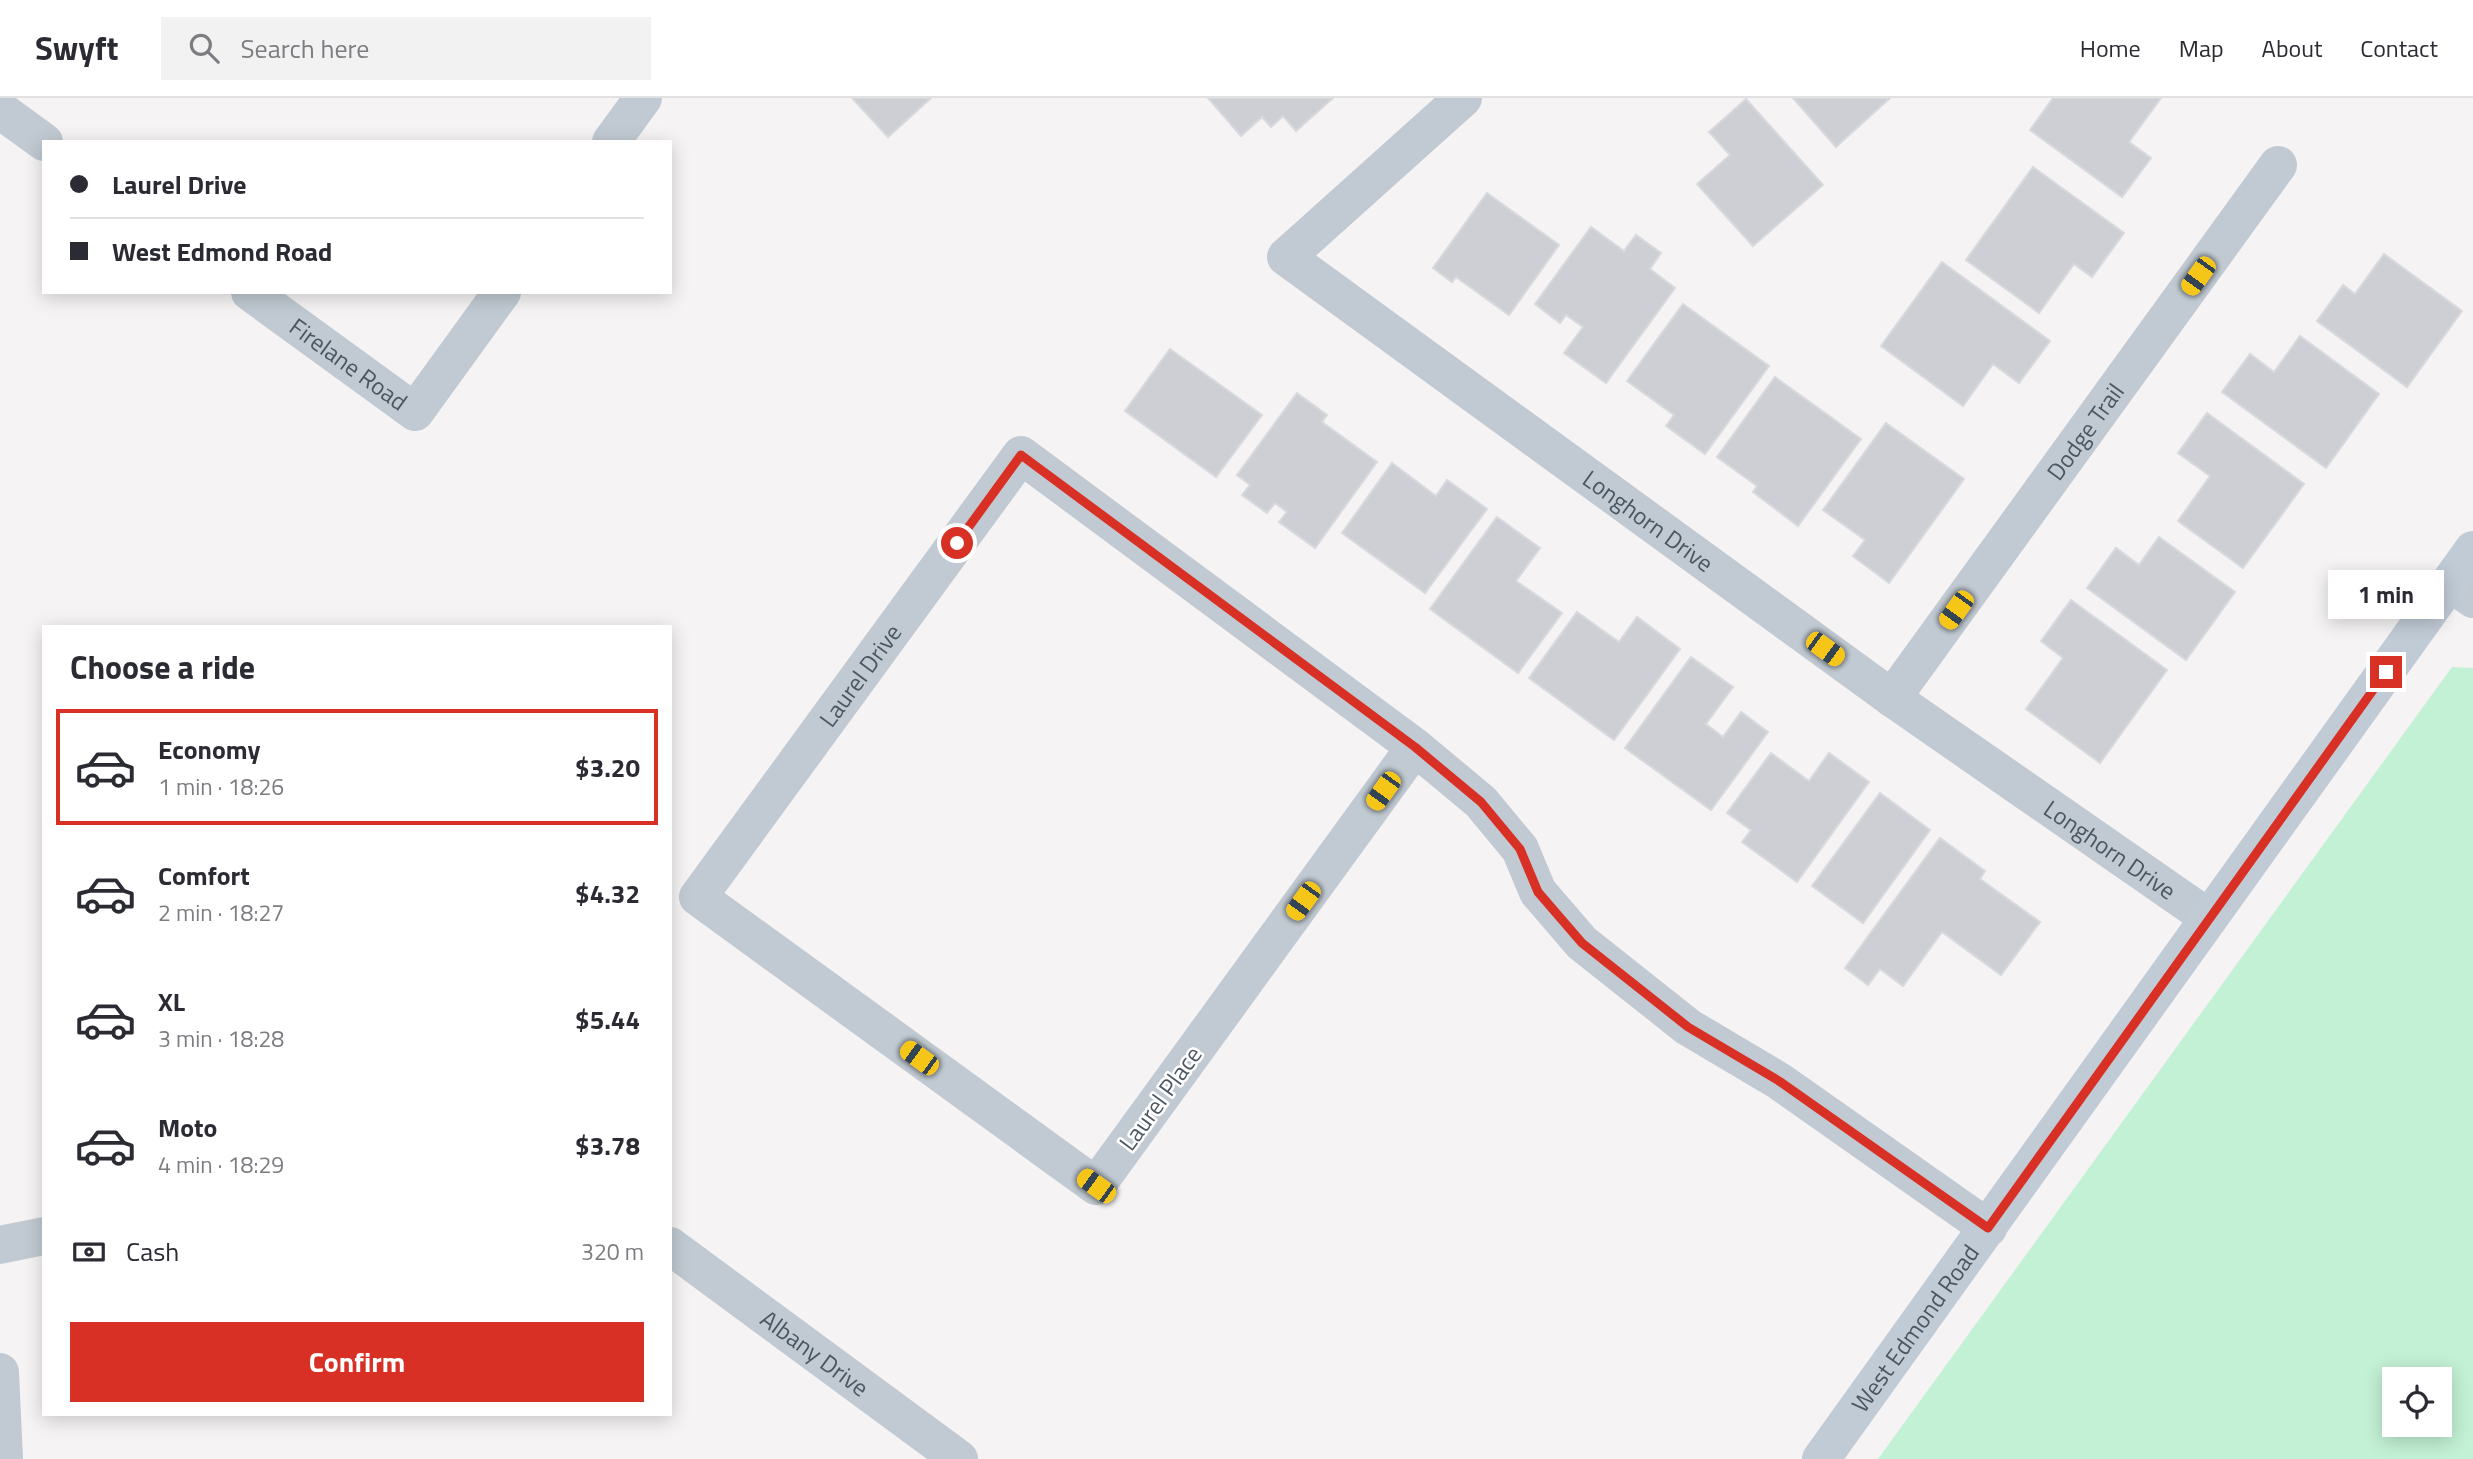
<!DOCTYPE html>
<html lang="en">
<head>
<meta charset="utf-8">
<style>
	body { margin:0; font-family:"Titillium Web",sans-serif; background:#f2f2f3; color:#2b2b33; height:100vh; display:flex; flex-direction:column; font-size:26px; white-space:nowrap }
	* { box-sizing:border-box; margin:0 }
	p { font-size:23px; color:#7c7c81 }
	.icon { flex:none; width:38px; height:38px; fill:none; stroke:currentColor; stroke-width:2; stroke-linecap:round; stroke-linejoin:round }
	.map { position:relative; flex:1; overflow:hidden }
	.drawer { position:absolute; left:42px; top:527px; width:630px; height:791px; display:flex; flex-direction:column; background:#fff; border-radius:0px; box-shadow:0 4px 18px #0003 }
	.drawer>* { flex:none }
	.top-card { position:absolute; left:42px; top:42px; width:630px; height:154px; border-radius:0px; box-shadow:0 4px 18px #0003; display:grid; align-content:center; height:154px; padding:0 28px; background:#fff }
	.controls { position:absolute; left:2382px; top:1269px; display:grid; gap:14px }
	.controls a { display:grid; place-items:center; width:70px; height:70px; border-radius:0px; background:#fff; box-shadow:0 4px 18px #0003; font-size:35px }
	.end { position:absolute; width:32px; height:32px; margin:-16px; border:9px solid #d93025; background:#fff; box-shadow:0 0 0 4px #fff }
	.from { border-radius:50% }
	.bubble { position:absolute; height:49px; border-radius:0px; background:#fff; box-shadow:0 4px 18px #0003; font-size:23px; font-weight:700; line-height:49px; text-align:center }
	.car { position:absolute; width:21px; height:42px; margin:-21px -10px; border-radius:9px; box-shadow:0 0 5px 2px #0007; background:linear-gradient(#f5c518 24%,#345 0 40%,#f5c518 0 76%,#345 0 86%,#f5c518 0) }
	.top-card b { display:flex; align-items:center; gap:24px; height:66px; font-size:26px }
	.top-card b+b { border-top:2px solid #e1e1e2 }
	.top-card i { width:18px; height:18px; background:#2b2b33 }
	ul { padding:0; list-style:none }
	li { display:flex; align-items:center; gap:21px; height:116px; margin:0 14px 10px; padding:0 14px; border:4px solid transparent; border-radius:0px }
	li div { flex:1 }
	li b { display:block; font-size:26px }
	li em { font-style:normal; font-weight:700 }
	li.selected { border-color:#d93025 }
	li>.icon { width:63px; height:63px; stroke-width:1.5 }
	h2 { padding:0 28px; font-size:32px; line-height:84px }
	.pay { display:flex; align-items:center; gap:18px; height:77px; padding:0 28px; font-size:26px }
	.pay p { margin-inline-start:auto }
	.button { display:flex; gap:14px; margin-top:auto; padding:14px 28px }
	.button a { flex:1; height:80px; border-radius:0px; background:#d93025; color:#fff; font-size:28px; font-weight:700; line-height:80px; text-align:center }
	header { display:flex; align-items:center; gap:42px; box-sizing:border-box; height:98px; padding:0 35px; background:#fff; border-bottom:2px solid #e1e1e2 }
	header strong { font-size:33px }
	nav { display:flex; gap:38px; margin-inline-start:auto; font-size:24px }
	.search { width:490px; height:63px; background:#f2f2f3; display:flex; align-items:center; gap:18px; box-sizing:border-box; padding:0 24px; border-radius:0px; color:#7c7c81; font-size:26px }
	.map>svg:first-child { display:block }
	.green { fill:#c3f1d5; fill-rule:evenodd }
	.building { fill:#cdcfd5; stroke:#d7d9de; stroke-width:2 }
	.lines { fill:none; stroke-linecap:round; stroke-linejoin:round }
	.street { stroke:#c1cad2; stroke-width:38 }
	.secondary { stroke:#c1cbd6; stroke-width:38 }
	.route { stroke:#d93025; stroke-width:9 }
	.labels { text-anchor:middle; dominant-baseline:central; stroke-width:5; stroke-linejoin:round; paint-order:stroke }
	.street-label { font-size:24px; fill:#4a5661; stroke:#fff }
</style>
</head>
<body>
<header>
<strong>Swyft</strong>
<div class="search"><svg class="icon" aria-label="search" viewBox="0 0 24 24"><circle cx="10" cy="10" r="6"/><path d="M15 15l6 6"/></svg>Search here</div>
<nav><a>Home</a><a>Map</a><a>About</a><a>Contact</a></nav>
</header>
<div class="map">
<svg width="2473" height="1361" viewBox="0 0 2473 1361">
	<rect width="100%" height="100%" fill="#f5f3f3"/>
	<path class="green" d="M2452 569 2473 570V1361H1878ZM2394 1281H2440V1326H2394Z"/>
	<path class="building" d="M852 0H931L888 39Z
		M1208 0H1333L1296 33 1283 18 1271 29 1262 19 1241 38Z
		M1793 0H1890L1836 49Z
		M2053 0H2161L2129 44 2151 60 2122 99 2030 32Z
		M1746 1 1823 87 1753 148 1697 86 1730 57 1709 34Z
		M2033 69 2124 135 2092 179 2074 166 2039 215 1966 162Z
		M1487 95 1559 147 1509 217 1456 179 1452 184 1433 170Z
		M1591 129 1624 153 1636 137 1661 155 1650 171 1675 190 1606 285 1564 255 1583 229 1566 217 1560 225 1535 206Z
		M2384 156 2462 213 2407 289 2317 223 2343 187 2355 196Z
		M1942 164 2050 243 2019 285 1993 266 1963 308 1881 248Z
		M1683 206 1769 268 1705 356 1666 328 1674 317 1627 283Z
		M2300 238 2379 296 2326 370 2222 294 2250 256 2274 274Z
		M1170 251 1262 317 1216 379 1125 313Z
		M1775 279 1861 341 1798 428 1753 394 1757 388 1717 359Z
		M1297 295 1327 317 1322 324 1377 364 1315 450 1279 424 1287 414 1275 405 1267 415 1242 397 1250 387 1237 377Z
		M2207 315 2304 386 2243 470 2178 423 2210 378 2178 355Z
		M1886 325 1964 381 1889 485 1853 458 1865 442 1823 412Z
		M1392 365 1436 398 1447 382 1487 411 1425 495 1342 435Z
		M1497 419 1540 450 1516 483 1562 515 1518 575 1430 511Z
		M2159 439 2235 494 2186 562 2087 490 2116 450 2139 467Z
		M2071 502 2167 572 2100 665 2026 611 2063 560 2041 543Z
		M1577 514 1619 544 1637 519 1680 551 1614 642 1529 580Z
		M1691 559 1733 589 1706 626 1723 639 1741 614 1768 634 1711 712 1625 650Z
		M1771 655 1809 683 1829 655 1869 684 1797 784 1742 744 1751 732 1727 715Z
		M1880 695 1930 732 1863 825 1812 788Z
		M1940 740 1985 773 1980 781 2040 824 2001 877 1942 834 1903 888 1880 871 1868 887 1845 870Z"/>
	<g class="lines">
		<g class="street">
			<path id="s1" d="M1463 0 1286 159 1892 600 2209 820"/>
			<path d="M0 12 44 44"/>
			<path d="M611 44 643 0"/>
			<path id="s2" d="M250 194 415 314 502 194"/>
			<path d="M2450 484 2473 501"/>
			<path id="s3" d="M1892 600 2278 67"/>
			<path id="s4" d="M1415 649 1096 1088 698 799 1021 357 1415 649 1481 704 1520 751 1538 794 1582 845 1688 929 1779 983 1988 1130"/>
			<path d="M0 1147 44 1138"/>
			<path id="s5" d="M670 1148 959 1361"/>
			<path d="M0 1274 4 1361"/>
		</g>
		<path class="secondary" id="s6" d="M1821 1361 2473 452"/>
	</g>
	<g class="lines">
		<path class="route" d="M957 445 1021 357 1415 649 1481 704 1520 751 1538 794 1582 845 1688 929 1779 983 1988 1130 2386 574"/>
	</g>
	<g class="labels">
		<g class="street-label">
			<text stroke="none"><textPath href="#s2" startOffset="122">Firelane Road</textPath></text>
			<text stroke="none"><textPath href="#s3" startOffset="329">Dodge Trail</textPath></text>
			<text stroke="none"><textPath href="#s1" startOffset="686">Longhorn Drive</textPath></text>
			<text stroke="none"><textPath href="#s4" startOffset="1309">Laurel Drive</textPath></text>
			<text stroke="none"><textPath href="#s1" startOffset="1253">Longhorn Drive</textPath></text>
			<text transform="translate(1160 1000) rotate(-54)">Laurel Place</text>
			<text stroke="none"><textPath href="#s6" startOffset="161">West Edmond Road</textPath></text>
			<text stroke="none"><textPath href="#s5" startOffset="180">Albany Drive</textPath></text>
		</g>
	</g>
</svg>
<div class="controls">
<a><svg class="icon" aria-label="locate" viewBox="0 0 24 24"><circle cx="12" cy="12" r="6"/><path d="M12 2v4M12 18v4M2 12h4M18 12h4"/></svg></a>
</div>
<i class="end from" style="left:957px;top:445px"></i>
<i class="end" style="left:2386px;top:574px"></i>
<div class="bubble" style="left:2328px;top:472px;width:116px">1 min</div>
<i class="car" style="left:2198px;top:178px;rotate:216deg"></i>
<i class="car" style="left:1956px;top:512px;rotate:216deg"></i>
<i class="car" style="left:1825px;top:551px;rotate:126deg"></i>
<i class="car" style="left:1383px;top:693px;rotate:216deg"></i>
<i class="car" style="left:1303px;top:803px;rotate:216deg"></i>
<i class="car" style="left:919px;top:960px;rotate:306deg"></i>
<i class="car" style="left:1096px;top:1088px;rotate:306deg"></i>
<div class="top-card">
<b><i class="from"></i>Laurel Drive</b>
<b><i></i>West Edmond Road</b>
</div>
<section class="drawer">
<h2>Choose a ride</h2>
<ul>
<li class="selected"><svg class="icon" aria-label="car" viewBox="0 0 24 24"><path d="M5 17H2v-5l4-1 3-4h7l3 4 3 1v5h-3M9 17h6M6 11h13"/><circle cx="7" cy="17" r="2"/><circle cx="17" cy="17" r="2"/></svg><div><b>Economy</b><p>1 min · 18:26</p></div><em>$3.20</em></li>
<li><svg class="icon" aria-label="car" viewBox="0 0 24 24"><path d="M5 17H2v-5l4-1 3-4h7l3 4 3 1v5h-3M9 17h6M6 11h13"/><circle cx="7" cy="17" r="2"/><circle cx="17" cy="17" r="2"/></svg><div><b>Comfort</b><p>2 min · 18:27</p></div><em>$4.32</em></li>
<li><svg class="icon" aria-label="car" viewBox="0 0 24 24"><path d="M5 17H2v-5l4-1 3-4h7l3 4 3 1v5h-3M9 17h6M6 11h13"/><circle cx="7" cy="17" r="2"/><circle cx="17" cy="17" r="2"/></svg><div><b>XL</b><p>3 min · 18:28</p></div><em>$5.44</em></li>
<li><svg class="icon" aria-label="car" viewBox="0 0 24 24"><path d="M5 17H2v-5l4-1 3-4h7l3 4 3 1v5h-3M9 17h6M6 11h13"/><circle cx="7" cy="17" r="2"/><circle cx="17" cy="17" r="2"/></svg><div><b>Moto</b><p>4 min · 18:29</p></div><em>$3.78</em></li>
</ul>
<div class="pay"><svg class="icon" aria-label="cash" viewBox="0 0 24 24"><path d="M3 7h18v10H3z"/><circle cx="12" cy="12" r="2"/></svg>Cash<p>320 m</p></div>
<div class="button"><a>Confirm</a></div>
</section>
</div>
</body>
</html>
